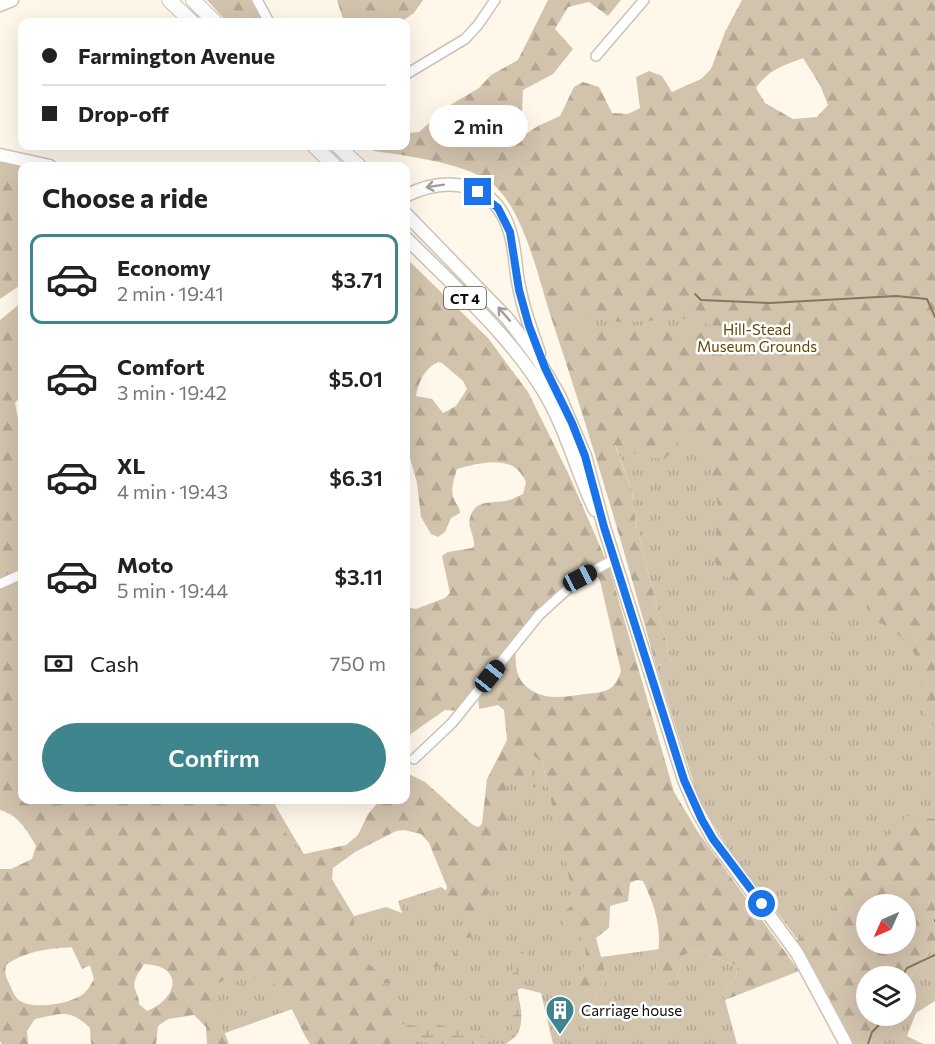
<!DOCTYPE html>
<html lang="en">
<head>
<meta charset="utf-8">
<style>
	body { margin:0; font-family:Commissioner,sans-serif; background:#f2f2f2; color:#222; height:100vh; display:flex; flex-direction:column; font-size:22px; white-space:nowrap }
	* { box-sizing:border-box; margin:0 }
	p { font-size:20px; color:#767676 }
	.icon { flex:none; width:33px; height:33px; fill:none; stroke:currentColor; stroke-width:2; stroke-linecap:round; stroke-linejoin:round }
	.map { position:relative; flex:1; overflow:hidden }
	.details { position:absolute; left:18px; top:162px; width:392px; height:642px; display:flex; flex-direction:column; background:#fff; border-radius:12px; box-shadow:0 6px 24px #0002 }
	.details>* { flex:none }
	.banner { position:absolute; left:18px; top:18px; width:392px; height:132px; border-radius:12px; box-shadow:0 6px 24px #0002; display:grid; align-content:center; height:132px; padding:0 24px; background:#fff }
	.needle { width:39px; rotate:225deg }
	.buttons { position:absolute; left:856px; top:894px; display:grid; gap:12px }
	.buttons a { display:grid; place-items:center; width:60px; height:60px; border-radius:50%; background:#fff; box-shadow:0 6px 24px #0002; font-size:30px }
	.end { position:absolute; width:27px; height:27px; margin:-14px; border:8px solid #1a73e8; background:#fff; box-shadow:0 0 0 3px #fff }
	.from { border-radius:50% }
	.bubble { position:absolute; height:42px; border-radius:21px; background:#fff; box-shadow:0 6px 24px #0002; font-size:20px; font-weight:600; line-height:42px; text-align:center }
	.car { position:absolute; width:18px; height:36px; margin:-18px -9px; border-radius:8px; box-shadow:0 0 4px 2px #0007; background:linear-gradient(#222 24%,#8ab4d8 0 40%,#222 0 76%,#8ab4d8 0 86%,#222 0) }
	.banner b { display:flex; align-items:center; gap:21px; height:57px; font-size:22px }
	.banner b+b { border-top:2px solid #e0e0e0 }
	.banner i { width:15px; height:15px; background:#222 }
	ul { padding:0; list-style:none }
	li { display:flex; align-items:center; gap:18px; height:90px; margin:0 12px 9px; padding:0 12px; border:3px solid transparent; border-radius:12px }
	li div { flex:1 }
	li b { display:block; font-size:22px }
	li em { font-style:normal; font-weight:600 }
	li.active { border-color:#3e858e }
	li>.icon { width:54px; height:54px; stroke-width:1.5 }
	h2 { padding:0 24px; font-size:27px; line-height:72px }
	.pay { display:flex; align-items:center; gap:15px; height:66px; padding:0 24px; font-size:22px }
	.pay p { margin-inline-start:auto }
	.action { display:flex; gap:12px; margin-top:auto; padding:12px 24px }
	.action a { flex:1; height:69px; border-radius:36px; background:#3e858e; color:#fff; font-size:24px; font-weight:600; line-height:69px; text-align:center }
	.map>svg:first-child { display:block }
	.grass { fill:url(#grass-tufts); fill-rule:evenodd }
	.forest { fill:url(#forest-firs); fill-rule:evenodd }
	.wetland { fill:url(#wetland-marsh) }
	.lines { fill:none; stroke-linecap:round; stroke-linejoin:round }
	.stream { stroke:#88765b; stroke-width:2 }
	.minor-casing { stroke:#cbc3b7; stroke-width:12 }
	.major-casing { stroke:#cbc3b7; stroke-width:15 }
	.highway-casing { stroke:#cbc3b7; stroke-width:16 }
	.minor { stroke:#fff; stroke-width:9 }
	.major { stroke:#fff; stroke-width:12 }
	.highway { stroke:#fff; stroke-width:14 }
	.oneway { stroke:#9f9e9c }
	.route { stroke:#1a73e8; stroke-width:8 }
	.labels { text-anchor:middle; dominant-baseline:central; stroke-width:5; stroke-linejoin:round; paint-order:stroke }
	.shield { fill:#fff; stroke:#565552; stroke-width:1.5 }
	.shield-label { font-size:14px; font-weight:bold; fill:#0e0c08 }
	.park-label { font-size:15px; fill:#654500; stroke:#fff }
	.poi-label { font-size:15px; fill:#0e0c08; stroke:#fff; text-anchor:start }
</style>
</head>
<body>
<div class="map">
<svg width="935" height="1044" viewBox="0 0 935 1044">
	<defs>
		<pattern id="grass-tufts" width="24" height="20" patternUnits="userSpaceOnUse" patternTransform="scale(1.5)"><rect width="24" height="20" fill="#d2c3ad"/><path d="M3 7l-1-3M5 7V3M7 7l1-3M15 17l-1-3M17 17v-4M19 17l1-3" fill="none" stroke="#b3a693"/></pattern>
		<pattern id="forest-firs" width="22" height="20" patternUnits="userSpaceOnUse" patternTransform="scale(1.5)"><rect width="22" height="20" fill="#d2c3ad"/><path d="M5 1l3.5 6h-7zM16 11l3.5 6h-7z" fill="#b3a693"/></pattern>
		<pattern id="wetland-marsh" width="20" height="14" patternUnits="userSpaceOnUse" patternTransform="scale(1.5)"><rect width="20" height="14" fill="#d2c3ad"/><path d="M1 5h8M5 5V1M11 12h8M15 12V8" fill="none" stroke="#b3a693"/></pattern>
	</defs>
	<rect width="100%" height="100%" fill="#fff7ea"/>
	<path class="grass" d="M935 95V914L932 940 867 976 798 940 731 852 700 803 656 666 671 661 636 525 632 492 615 444 591 408 531 164 679 171ZM867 904H906V944H867Z
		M526 738 542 762 578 911 586 951V961L579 985 585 1029 597 995 607 979 601 957 660 949 655 973 677 978 684 955 695 950 737 966 736 976 723 993 737 1044H553L541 993 521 988 517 990C518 1003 527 1027 514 1038 511 1040 508 1042 506 1044H316L295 1008 214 1037 163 932 82 969 42 884 272 800 351 934 354 916 386 907 402 913 398 901 441 887 466 904 497 770Z
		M935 945V1001L916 1013 907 1036 923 1044H867L891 1029 897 1016H906V982Z"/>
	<path class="forest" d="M207 0H257L269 22H227Z
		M337 0H423L414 13 401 22H344Z
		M548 0H621L608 16 589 2 568 7 555 29 573 49 553 74 523 90 521 137 538 126 560 116 574 87 583 82 599 87 612 113 628 114 640 108 636 77 649 71 662 76 672 92 701 79 711 69 725 32 742 0H935V466L885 420 849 392 820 363 795 346 687 319 619 322 573 316 575 325 616 331 687 328 707 335 728 338 791 354 804 361 859 412 935 477V728L921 708V664L905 640 887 626 878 622 869 611 864 594 844 617 835 634 824 633 816 612 796 611 787 616 768 617 751 614 739 595 737 581C730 578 722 576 718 569 710 555 719 524 718 508 716 482 708 455 699 431L687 430 665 459 643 457 615 445 632 492 636 525 671 661 656 666C624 548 589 431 550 314 538 276 524 213 495 186 470 163 407 156 374 151L364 146H405V130L407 133 419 132 447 107 479 88 491 75 518 60ZM803 58 820 85 828 105 817 117 793 119 765 103 756 88C769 69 783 66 803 58Z
		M0 155 50 166H22V284L0 299Z
		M405 257 488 338 528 392 570 477 609 567 674 792 698 832 799 971 725 1000 723 993 736 976 737 966 695 950 684 955 677 978 666 985 661 983 655 973C663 937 659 914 643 881L637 880 630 883 628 901 610 906 609 928 596 938 607 979 597 995 585 1029 579 1027C578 1016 576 1005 577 994 579 974 595 953 578 936 574 931 568 928 563 924L564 912 575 903 542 762 530 753 527 759 536 788 517 779H510L506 784 510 853 496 883 489 891 470 938H460L459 933 467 916 465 910 459 907 448 910 443 904 447 887 429 843 421 834 404 830 396 831 355 852 333 868 332 879 354 916 352 935 364 951 362 957 383 978 388 979 427 962 452 956 469 945 468 959 435 967 422 965 415 970V978L397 983H383L389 999 405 1018 419 1044H310C298 1027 287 987 266 979 261 977 253 978 247 978 231 977 227 977 213 987L211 999 229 1044H207L206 1027 194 1015 168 1019 158 1026 156 1044H91L90 1028C69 1008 61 1014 35 1019L27 1031 28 1044H2L0 1041V869H11L32 859 36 846C27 830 18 815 0 810V320L22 302V394L15 403 19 424 22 429V800H274C280 819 286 843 304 854L346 845 358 835 368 814 380 800H405V777L411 775 425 782 473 825 478 827 482 824 487 779 507 740 504 710 498 705 479 709 478 692 462 711 445 710 405 738V601L411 608 416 609 445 598 450 593 442 556 448 552 472 548 474 546C475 536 467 527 470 518 474 500 491 503 505 501 511 500 517 497 523 494L526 482C524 478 521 473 518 470 503 456 474 464 457 469 454 479 450 489 454 499 456 505 460 507 460 513L451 518 445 532 438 537 431 534 421 517 417 483 405 440ZM438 362 442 363 463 381 467 389 456 406 443 413 432 399 416 396C418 382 425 368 438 362ZM594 577H598L600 581 621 671C619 677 617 683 612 687 605 693 594 693 585 694 564 697 540 702 524 684 514 674 516 658 515 644L558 597ZM76 947 87 956 94 979C90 986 86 994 78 997 66 1004 35 1009 22 1002 16 999 13 993 11 987 7 979 4 974 6 965 27 950 52 948 76 947ZM144 964C186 966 177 999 147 1011L139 1004C139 996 137 996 135 989 132 980 140 971 144 964Z
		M906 816 935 819V945L906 982V976H867V1016H897L891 1029 867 1044H846L786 937 798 940 823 923 878 849ZM867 904H906V944H867Z"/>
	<path class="wetland" d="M533 943C528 955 518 969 517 982 516 992 520 1000 521 1010 523 1026 516 1044 498 1044L512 1030 511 1021 515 1010 514 999 511 989 514 961 525 947Z
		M434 1022C457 1034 474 1020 489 1044H430L410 1039 391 1025 407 1024 432 1030Z"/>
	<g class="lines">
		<path class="stream" d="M695 294 701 300 770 303 896 296 927 299 935 317
			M935 920V921
			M902 976 907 968 935 955
			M868 1044 872 1032 878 1026 884 1016"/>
		<g class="minor-casing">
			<path id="minor" d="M257 0 269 22
				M596 56 644 0
				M405 75 465 39 478 25 495 0
				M0 584 22 574
				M414 759 452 723 539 615 580 578 615 559"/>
		</g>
		<g class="major-casing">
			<path id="major" d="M0 5 12 0
				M0 155 50 166
				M405 196C447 175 495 181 510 232 516 251 515 272 520 291 524 312 532 332 539 353
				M405 213 507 318 537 358 559 395 585 456 604 527 651 675 684 780 696 808 713 839 797 953 846 1044
				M405 237C452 284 515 340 547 397 568 433 577 474 595 510"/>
		</g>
		<g class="highway-casing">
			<path id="highway" d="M169 0 192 22
				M193 0 215 22
				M314 146 335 166
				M338 146 359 166"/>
		</g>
		<use href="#minor" class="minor"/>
		<use href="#major" class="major"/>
		<use href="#highway" class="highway"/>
	</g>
	<defs><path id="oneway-shaft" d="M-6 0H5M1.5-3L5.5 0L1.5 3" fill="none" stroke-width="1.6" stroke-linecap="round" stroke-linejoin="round" transform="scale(1.5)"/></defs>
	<g class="oneway">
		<use href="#oneway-shaft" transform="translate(435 186) rotate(171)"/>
		<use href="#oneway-shaft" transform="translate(504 314) rotate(-131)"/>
	</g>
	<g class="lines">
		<path class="route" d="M478 192 498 208 510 232 519 290 529 326 545 368 572 423 585 456 604 527 684 780 702 820 713 839 762 904"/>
	</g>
	<defs>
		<g id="building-pin" transform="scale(1.5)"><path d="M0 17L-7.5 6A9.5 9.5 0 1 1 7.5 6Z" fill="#3e858e" stroke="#fff"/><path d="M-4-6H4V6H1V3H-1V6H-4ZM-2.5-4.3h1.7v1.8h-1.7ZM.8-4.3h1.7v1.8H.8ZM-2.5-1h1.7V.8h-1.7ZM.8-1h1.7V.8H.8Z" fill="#fff"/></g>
	</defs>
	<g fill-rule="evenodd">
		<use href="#building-pin" x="560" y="1010"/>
	</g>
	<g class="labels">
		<rect class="shield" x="444" y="287" width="42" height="22" rx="4.5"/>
		<g class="shield-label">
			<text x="465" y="298">CT 4</text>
		</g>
		<g class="park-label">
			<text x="757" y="329">Hill-Stead<tspan x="757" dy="17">Museum Grounds</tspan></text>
		</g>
		<g class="poi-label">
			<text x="581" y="1010">Carriage house</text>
		</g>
	</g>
</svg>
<div class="buttons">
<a><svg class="needle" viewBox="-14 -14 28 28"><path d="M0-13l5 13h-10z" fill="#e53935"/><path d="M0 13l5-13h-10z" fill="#767676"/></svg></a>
<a><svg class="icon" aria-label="layers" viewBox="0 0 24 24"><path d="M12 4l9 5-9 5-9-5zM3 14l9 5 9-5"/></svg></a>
</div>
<i class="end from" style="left:762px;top:904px"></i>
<i class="end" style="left:478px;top:192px"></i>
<div class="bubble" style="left:429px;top:105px;width:99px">2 min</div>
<i class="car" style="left:580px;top:578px;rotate:62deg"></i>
<i class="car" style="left:490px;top:676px;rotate:39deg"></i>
<div class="banner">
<b><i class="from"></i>Farmington Avenue</b>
<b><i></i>Drop-off</b>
</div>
<section class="details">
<h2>Choose a ride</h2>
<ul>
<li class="active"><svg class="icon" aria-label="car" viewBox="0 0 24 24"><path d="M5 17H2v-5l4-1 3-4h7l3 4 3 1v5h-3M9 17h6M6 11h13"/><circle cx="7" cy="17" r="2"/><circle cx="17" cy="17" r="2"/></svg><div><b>Economy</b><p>2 min · 19:41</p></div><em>$3.71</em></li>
<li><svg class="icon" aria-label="car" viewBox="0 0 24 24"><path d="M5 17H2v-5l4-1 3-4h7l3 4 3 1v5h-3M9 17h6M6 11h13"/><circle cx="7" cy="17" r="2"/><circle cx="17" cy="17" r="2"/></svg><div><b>Comfort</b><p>3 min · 19:42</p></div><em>$5.01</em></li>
<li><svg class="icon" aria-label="car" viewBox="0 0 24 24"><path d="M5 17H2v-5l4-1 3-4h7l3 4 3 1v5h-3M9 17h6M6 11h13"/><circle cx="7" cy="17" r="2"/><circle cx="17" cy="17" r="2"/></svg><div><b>XL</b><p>4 min · 19:43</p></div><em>$6.31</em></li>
<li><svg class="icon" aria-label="car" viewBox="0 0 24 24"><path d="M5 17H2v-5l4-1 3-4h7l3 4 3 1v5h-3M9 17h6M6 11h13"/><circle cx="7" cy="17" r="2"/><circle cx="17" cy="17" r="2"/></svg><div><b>Moto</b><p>5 min · 19:44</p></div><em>$3.11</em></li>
</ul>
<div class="pay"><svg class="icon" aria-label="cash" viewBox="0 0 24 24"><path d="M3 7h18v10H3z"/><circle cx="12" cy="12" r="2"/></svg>Cash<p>750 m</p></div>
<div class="action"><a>Confirm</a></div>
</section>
</div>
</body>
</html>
